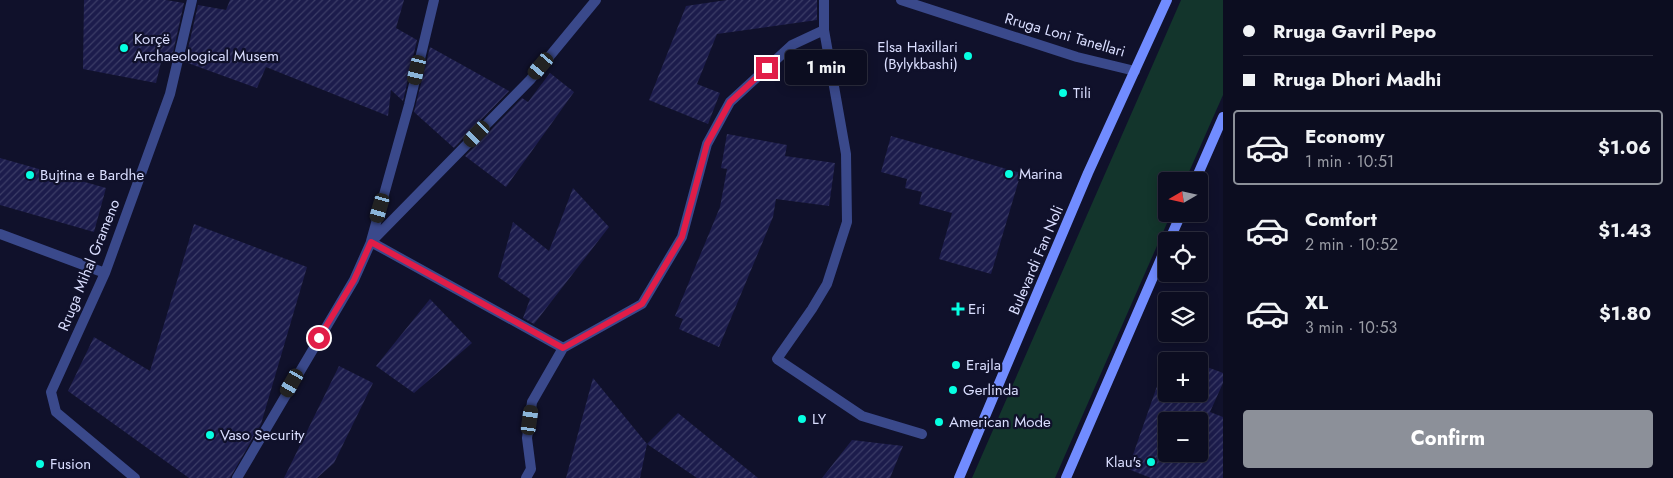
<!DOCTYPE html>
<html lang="en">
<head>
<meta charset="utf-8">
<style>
	body { margin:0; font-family:Jost,sans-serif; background:#1a1b2d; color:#f1f3f6; height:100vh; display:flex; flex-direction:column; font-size:19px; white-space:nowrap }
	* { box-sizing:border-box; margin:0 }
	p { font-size:16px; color:#9a9ca5 }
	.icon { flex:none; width:28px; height:28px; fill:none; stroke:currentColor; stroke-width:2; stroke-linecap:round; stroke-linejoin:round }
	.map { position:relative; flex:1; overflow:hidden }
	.sheet { display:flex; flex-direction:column; background:#0c0d20; width:450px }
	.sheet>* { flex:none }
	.banner { display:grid; align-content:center; height:110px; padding:0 20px; background:#0c0d20 }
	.needle { width:32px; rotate:261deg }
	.tools { position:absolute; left:1158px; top:172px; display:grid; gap:10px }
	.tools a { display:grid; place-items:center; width:50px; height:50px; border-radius:5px; background:#0c0d20; box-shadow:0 2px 12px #0003,0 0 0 1px #2c2d3e; font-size:25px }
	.end { position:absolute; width:22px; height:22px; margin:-11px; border:6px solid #e11d48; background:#fff; box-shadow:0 0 0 2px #fff }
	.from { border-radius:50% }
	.bubble { position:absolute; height:35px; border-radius:5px; background:#0c0d20; box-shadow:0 2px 12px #0003,0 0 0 1px #2c2d3e; font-size:16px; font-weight:700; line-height:35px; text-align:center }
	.car { position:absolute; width:15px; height:30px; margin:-15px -8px; border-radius:6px; box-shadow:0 0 4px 1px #0007; background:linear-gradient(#222 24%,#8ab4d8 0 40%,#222 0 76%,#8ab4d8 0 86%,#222 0) }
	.banner b { display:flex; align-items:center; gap:18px; height:48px; font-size:19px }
	.banner b+b { border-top:1px solid #2c2d3e }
	.banner i { width:12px; height:12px; background:#f1f3f6 }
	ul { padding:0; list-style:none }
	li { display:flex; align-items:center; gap:15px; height:75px; margin:0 10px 8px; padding:0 10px; border:2px solid transparent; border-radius:5px }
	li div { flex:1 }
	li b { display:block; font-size:19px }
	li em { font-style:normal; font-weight:700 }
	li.on { border-color:#8c9099 }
	li>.icon { width:45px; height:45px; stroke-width:1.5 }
	.primary-button { display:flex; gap:10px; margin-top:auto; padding:10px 20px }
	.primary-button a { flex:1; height:58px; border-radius:5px; background:#8c9099; color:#fff; font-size:20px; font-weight:700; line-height:58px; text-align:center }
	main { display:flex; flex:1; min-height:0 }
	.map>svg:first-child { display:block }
	.park { fill:#13352c }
	.building { fill:url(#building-hatch); fill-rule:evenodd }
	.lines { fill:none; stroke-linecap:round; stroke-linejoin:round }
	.street { stroke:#3a498b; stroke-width:10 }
	.secondary { stroke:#718cff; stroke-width:10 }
	.route { stroke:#e11d48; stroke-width:6 }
	.poi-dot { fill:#06ffe2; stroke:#10112b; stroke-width:2 }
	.labels { text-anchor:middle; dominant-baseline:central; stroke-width:4.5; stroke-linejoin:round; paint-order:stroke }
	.street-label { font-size:15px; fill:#dadeff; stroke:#10112b }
	.poi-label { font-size:15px; fill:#dadeff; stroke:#10112b; text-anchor:start }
</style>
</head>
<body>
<main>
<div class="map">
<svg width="1223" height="478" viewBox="0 0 1223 478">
	<defs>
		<pattern id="building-hatch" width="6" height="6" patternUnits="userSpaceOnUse" patternTransform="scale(1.25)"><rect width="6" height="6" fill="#1c1c4c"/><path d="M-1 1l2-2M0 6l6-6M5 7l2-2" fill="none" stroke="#3c3d67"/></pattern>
	</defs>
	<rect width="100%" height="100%" fill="#10112b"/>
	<path class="park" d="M1181 0H1223V95L1185 181H1166V214H1171L1055 478H972Z"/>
	<path class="building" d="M84 0H166L184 3 172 57 163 54 156 83 83 69Z
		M230 0H404L396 28 417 40 403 101 391 90 388 116 266 67 257 88 185 62 198 5 226 10Z
		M727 0H817V20L717 34 697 84 720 93 708 124 649 100 686 6Z
		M430 47 509 91 454 148 414 112Z
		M550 73 574 92 506 187 465 156 522 98 528 102Z
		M727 134 787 145 785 156 835 163 829 206 776 199 773 217 719 347 679 329 683 319 675 316 720 207 727 169 721 168Z
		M891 136 1021 173 991 274 939 259 952 213 919 204 922 192 905 188 907 179 881 172Z
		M0 158 106 188 94 232 0 205Z
		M573 188 609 227 534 324 523 318 530 299 498 277 513 222 549 251Z
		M194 224 307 267 261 424 230 478H189L68 391 94 337 150 371Z
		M430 299 472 343 414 393 376 366Z
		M1169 352 1192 361H1166V394H1199V364L1223 373V383L1210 412 1223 417V478H1151L1128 469ZM1166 421H1199V454H1166Z
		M339 366 373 383 334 463 317 478H284Z
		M593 378 647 444 640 478H566Z
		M678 413 758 478H697L647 444Z
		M852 440 903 446 890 478H822Z"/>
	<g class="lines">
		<path class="street" d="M824 0V30L846 154 847 222 827 284 812 309 777 359 862 416 922 434
			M901 0 1077 57 1135 71
			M0 234 105 273
			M371 241 409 105 434 0
			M371 242 563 348
			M135 478 56 412 51 392 105 273 170 94 192 0
			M237 478 354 280 371 242 530 80 596 0
			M526 478 531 469 527 438 532 402 563 348 642 304 682 237 707 144 730 102 792 45 824 30"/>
		<path class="secondary" d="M1195 181 1223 117
			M1169 241 1181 214
			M959 478 1088 173 1167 0
			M1066 478 1166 247"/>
	</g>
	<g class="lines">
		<path class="route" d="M319 338 354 280 371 242 563 348 642 304 682 237 707 144 730 102 767 68"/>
	</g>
	<g class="poi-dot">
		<circle cx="124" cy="48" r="5"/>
		<circle cx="968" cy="56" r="5"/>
		<circle cx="1063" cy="93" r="5"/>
		<circle cx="1009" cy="174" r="5"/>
		<circle cx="30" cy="175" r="5"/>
		<path d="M955.5 301.5h5v5h5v5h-5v5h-5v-5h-5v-5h5z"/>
		<circle cx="956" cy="365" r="5"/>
		<circle cx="953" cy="390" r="5"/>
		<circle cx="802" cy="419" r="5"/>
		<circle cx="939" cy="422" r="5"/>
		<circle cx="210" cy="435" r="5"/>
		<circle cx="1151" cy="462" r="5"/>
		<circle cx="40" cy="464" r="5"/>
	</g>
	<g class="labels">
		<g class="street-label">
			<text transform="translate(1065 35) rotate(16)">Rruga Loni Tanellari</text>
			<text transform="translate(1036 260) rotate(-67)">Bulevardi Fan Noli</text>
			<text transform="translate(89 265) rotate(-68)">Rruga Mihal Grameno</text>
		</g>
		<g class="poi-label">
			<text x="134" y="39">Korçë<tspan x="134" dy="17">Archaeological Musem</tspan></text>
			<text x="958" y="47" text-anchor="end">Elsa Haxillari<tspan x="958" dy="17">(Bylykbashi)</tspan></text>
			<text x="1073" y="93">Tili</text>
			<text x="1019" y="174">Marina</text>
			<text x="40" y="175">Bujtina e Bardhe</text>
			<text x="968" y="309">Eri</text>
			<text x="966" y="365">Erajla</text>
			<text x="963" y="390">Gerlinda</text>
			<text x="812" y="419">LY</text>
			<text x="949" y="422">American Mode</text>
			<text x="220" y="435">Vaso Security</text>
			<text x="1141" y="462" text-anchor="end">Klau's</text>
			<text x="50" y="464">Fusion</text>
		</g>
	</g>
</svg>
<div class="tools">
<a><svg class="needle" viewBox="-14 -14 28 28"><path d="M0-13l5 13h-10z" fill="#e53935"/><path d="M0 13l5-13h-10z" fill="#9a9ca5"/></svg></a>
<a><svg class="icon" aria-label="locate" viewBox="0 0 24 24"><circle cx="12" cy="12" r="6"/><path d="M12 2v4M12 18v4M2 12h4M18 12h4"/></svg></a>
<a><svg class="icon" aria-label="layers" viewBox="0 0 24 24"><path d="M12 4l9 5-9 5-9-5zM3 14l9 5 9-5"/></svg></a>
<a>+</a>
<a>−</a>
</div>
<i class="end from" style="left:319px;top:338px"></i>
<i class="end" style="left:767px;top:68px"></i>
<div class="bubble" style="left:785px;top:50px;width:82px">1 min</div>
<i class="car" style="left:541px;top:66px;rotate:220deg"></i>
<i class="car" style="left:417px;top:70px;rotate:193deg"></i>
<i class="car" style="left:477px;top:134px;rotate:224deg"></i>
<i class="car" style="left:380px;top:208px;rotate:196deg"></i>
<i class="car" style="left:292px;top:383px;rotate:210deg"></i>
<i class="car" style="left:530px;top:420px;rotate:8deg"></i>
</div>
<section class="sheet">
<div class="banner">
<b><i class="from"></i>Rruga Gavril Pepo</b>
<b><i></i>Rruga Dhori Madhi</b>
</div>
<ul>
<li class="on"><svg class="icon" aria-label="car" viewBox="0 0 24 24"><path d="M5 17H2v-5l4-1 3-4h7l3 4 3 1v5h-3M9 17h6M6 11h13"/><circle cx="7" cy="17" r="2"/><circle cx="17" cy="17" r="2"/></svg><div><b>Economy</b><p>1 min · 10:51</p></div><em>$1.06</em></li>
<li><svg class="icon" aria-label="car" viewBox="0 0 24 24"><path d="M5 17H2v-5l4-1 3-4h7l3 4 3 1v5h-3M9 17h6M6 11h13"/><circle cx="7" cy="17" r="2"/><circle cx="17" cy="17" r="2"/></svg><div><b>Comfort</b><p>2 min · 10:52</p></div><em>$1.43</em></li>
<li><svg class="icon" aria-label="car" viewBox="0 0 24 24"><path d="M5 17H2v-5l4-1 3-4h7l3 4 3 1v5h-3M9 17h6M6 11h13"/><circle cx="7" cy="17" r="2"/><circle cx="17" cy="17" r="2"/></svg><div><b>XL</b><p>3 min · 10:53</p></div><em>$1.80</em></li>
</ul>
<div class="primary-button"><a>Confirm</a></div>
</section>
</main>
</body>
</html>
